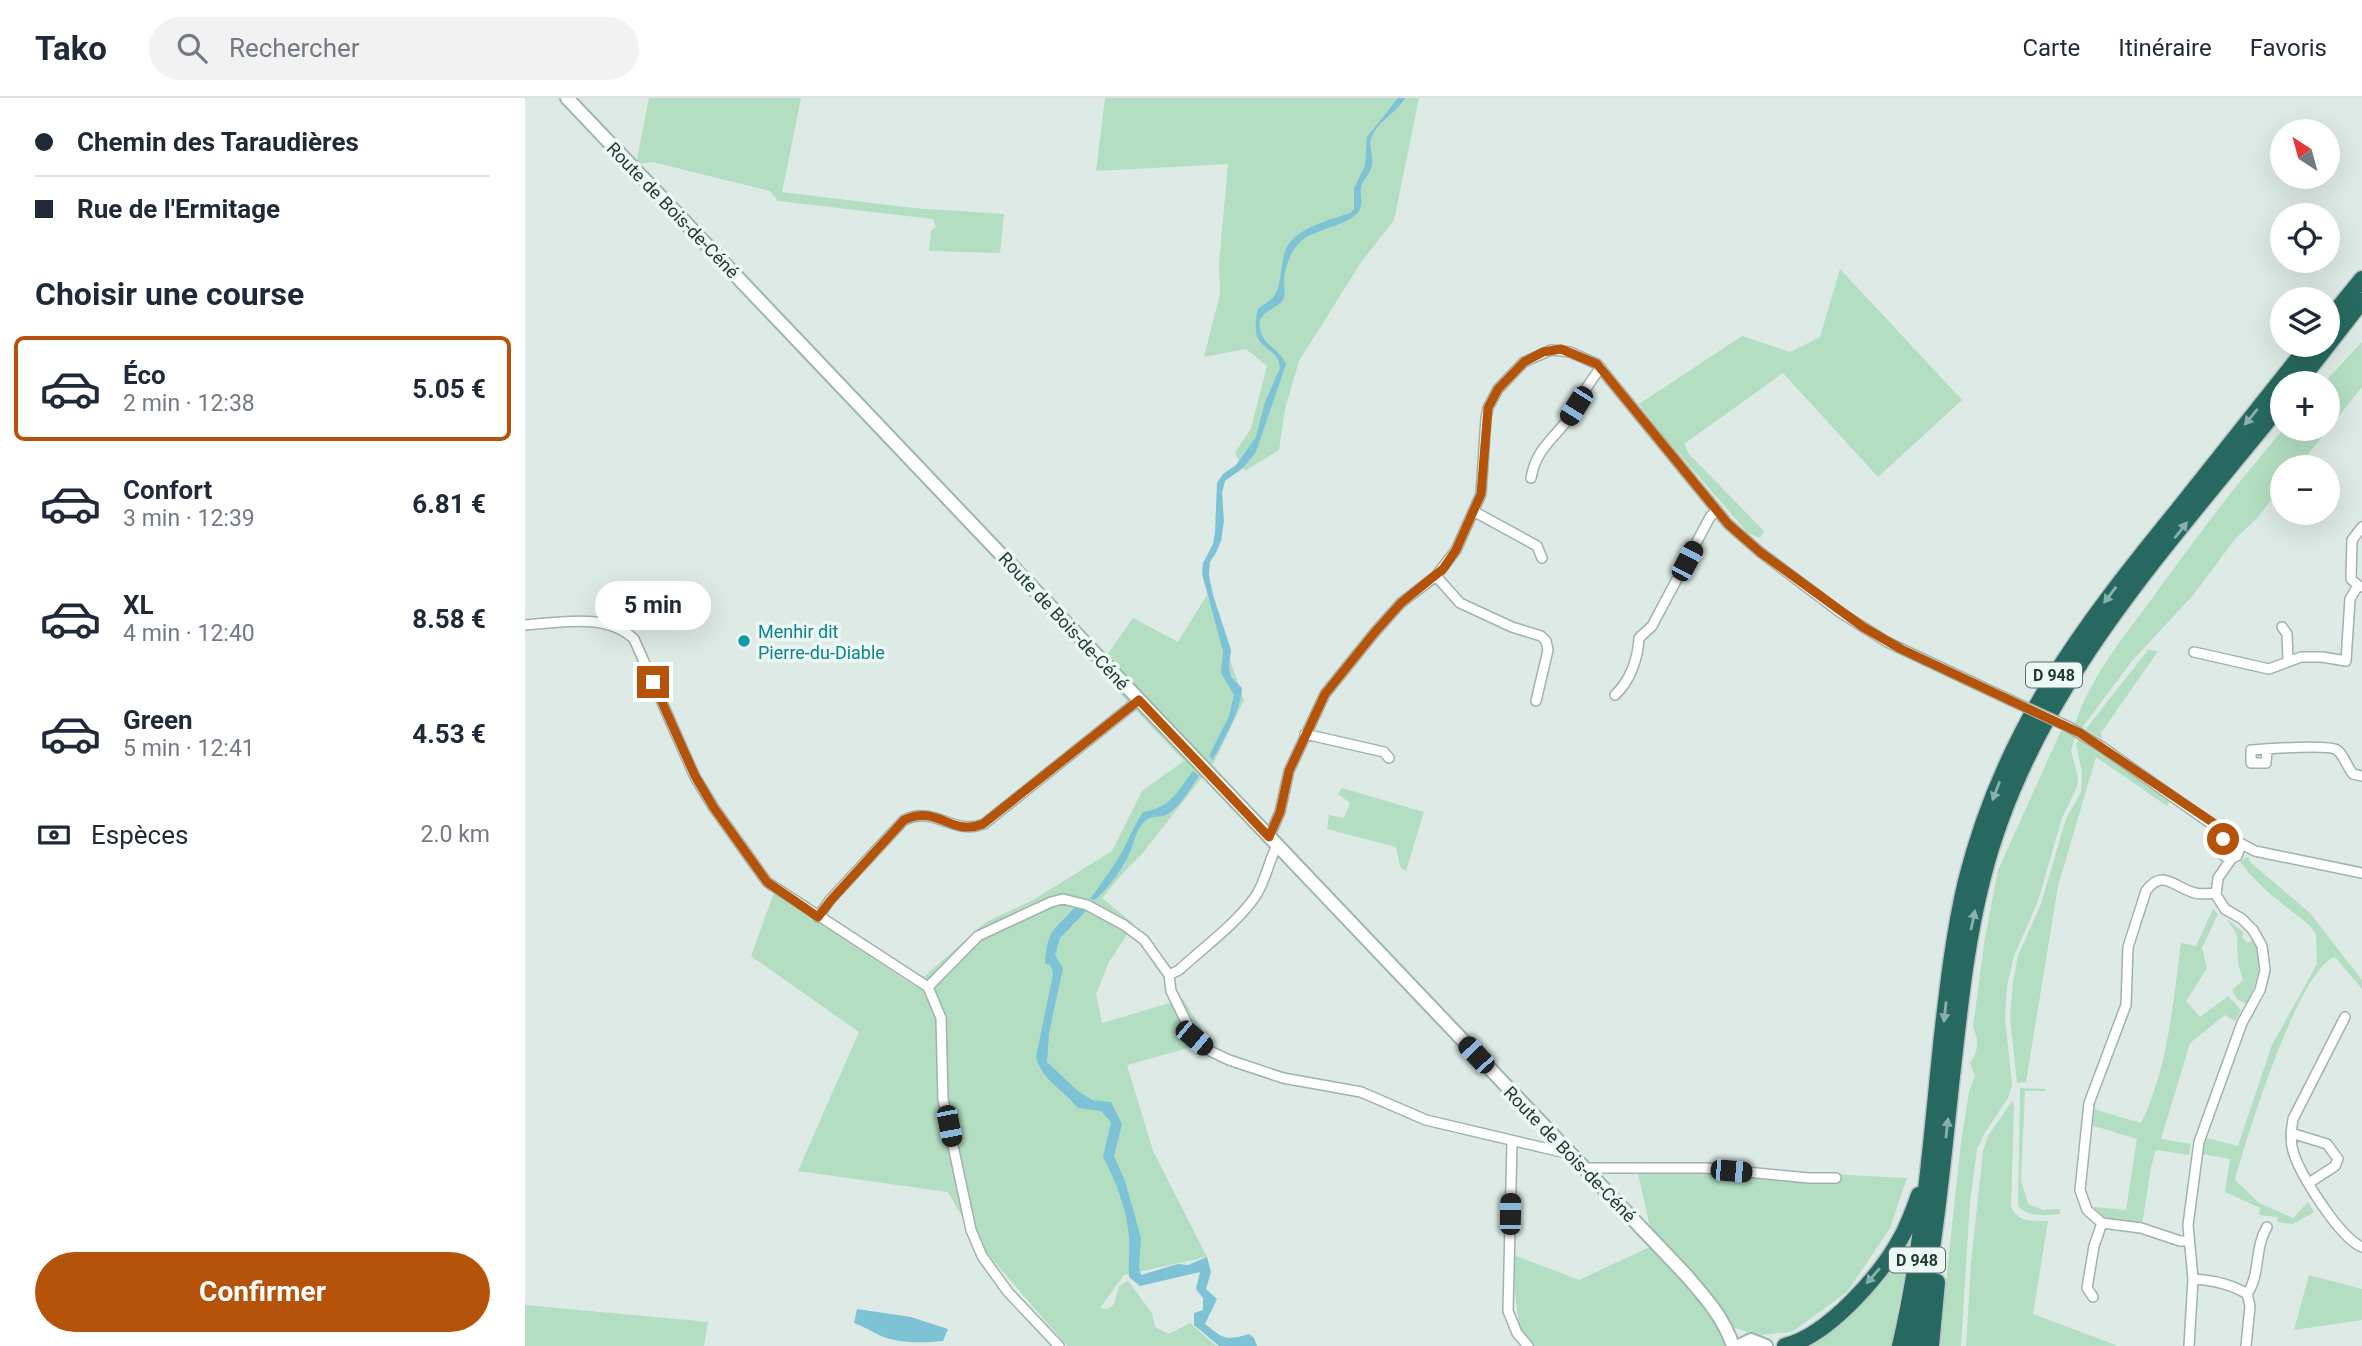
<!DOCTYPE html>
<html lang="fr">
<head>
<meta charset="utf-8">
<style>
	body { margin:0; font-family:Roboto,sans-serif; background:#f2f2f3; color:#1f2937; height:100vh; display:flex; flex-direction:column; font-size:26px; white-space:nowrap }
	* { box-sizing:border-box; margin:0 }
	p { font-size:23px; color:#747a83 }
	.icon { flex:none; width:38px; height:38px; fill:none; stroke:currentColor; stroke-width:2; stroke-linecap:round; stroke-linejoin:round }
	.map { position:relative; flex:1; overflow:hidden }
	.side { display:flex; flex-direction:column; background:#fff; width:525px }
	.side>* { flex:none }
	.hud { display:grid; align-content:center; height:154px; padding:0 35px; background:#fff }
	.needle { width:46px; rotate:324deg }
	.controls { position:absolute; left:1745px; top:21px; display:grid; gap:14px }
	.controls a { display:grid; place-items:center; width:70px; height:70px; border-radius:50%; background:#fff; box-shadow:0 7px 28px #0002; font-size:35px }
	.end { position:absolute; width:32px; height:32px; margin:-16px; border:9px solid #b45309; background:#fff; box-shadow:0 0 0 4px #fff }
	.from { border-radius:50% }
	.bubble { position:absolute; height:49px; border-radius:24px; background:#fff; box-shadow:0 7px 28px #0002; font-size:23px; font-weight:700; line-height:49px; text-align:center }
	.car { position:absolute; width:21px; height:42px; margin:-21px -10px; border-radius:9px; box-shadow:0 0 5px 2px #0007; background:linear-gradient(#222 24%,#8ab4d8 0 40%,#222 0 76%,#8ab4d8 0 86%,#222 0) }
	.hud b { display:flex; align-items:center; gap:24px; height:66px; font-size:26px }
	.hud b+b { border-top:2px solid #e0e1e3 }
	.hud i { width:18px; height:18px; background:#1f2937 }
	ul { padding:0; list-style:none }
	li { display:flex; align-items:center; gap:21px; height:105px; margin:0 14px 10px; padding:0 21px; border:4px solid transparent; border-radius:10px }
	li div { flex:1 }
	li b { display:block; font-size:26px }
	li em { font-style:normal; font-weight:700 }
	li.active { border-color:#b45309 }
	li>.icon { width:63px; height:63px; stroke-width:1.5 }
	h2 { padding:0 35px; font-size:32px; line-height:84px }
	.pay { display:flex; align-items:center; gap:18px; height:77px; padding:0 35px; font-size:26px }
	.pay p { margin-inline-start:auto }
	.primary-button { display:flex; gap:14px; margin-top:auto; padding:14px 35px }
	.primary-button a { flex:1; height:80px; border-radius:42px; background:#b45309; color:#fff; font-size:28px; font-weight:700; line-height:80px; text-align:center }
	header { display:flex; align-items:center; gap:42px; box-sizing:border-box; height:98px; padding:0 35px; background:#fff; border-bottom:2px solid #e0e1e3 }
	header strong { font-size:33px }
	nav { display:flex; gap:38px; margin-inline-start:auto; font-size:24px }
	.search { width:490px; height:63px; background:#f2f2f3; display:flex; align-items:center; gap:18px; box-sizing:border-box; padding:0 24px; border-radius:38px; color:#747a83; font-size:26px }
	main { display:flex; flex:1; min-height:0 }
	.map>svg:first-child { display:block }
	.green { fill:#b3dec2 }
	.water { fill:#7ec2d6 }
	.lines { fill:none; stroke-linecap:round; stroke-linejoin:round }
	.street-casing { stroke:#a0b2ad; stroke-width:12 }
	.secondary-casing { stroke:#9bb7af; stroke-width:16 }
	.highway-casing { stroke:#bbc4c2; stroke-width:19 }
	.street { stroke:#fff; stroke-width:9 }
	.secondary { stroke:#fff; stroke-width:12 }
	.highway { stroke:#276960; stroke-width:16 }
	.street-bridge-casing { stroke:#a0b2ad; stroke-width:12; stroke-linecap:butt }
	.street-bridge { stroke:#fff; stroke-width:9 }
	.oneway { fill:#8ab0aa }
	.route { stroke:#b45309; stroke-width:9 }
	.culture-dot { fill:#0f9aa8; stroke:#edf7f3; stroke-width:2.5 }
	.labels { text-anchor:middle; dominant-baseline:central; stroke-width:7; stroke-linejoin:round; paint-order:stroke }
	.shield { fill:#edf7f3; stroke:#5b736e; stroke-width:2 }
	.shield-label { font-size:16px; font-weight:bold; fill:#1d3b35 }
	.street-label { font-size:18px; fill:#1d3b35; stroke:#edf7f3 }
	.culture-label { font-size:18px; fill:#0d838f; stroke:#edf7f3; text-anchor:start }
</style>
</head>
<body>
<header>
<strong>Tako</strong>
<div class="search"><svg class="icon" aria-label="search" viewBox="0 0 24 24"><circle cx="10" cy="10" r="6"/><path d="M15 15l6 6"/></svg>Rechercher</div>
<nav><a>Carte</a><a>Itinéraire</a><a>Favoris</a></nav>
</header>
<main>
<section class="side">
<div class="hud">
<b><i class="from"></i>Chemin des Taraudières</b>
<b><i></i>Rue de l'Ermitage</b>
</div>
<h2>Choisir une course</h2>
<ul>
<li class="active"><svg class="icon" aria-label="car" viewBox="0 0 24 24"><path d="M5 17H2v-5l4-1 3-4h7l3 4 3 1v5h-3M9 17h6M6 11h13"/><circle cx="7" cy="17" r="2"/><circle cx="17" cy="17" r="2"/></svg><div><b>Éco</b><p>2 min · 12:38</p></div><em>5.05 €</em></li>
<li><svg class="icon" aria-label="car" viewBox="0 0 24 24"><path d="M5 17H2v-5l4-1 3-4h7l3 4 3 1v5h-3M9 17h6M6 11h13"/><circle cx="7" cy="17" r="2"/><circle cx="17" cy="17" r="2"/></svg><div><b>Confort</b><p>3 min · 12:39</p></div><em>6.81 €</em></li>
<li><svg class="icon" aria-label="car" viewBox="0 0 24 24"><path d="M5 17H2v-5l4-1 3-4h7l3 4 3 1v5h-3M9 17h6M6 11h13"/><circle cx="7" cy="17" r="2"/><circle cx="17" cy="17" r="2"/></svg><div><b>XL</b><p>4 min · 12:40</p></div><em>8.58 €</em></li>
<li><svg class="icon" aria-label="car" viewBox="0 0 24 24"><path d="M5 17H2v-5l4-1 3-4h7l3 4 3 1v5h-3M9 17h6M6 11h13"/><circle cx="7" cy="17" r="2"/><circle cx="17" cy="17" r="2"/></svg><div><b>Green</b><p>5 min · 12:41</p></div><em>4.53 €</em></li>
</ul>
<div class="pay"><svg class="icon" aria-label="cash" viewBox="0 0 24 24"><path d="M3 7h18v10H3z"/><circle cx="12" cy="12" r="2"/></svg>Espèces<p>2.0 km</p></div>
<div class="primary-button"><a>Confirmer</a></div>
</section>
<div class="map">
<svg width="1837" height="1248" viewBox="0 0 1837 1248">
	<rect width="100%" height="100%" fill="#ddeae5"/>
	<path class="green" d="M124 0H276L257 94 388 110 479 116 475 155 404 153 406 133 411 129 408 121 253 103 245 93 128 64 111 66Z
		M580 0H894L869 122 835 166 774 263 760 311 754 352 720 373 710 355 726 330 742 268 721 251 679 259 695 196 694 166 703 66 571 73Z
		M1315 171 1437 302 1353 379 1258 275 1159 346 1164 356 1239 433 1235 440 1223 435 1136 335 1114 306 1217 238 1265 254 1295 239Z
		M1837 244V289L1773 369H1757V389L1731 421 1710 441 1669 496 1607 563 1556 631 1550 626C1566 578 1601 536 1631 495 1672 439 1713 383 1759 331H1802V285H1799Z
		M682 497 719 602 689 664 617 756 598 775 577 800 609 826 584 864 571 896 577 925 658 901 685 944 602 967 628 1053 682 1159 599 1177 575 1210 583 1211 589 1206 594 1188 603 1183 627 1215 630 1229 644 1236 665 1225 691 1248H542L450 1141 423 1094 273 1073 334 934 226 858 249 795 391 889 401 877 461 824 508 802 587 753 617 693 659 663 572 571 608 520 653 544Z
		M1623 552 1633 553 1576 635 1577 641 1561 631Z
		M1536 633 1551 637 1546 652 1553 680 1552 689 1537 720 1513 803 1489 858 1482 888 1480 920 1487 986 1483 1000 1459 1036 1452 1051 1445 1104 1436 1248H1416L1417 1221 1436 1045 1444 994 1450 978 1445 965C1454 953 1454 942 1448 929L1460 840 1473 772Z
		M1555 639 1645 701 1642 708 1571 659 1533 788 1501 984 1492 985 1485 919 1488 884 1493 858 1516 806 1541 721 1556 694 1557 674 1551 646Z
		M817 690 899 714 881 773 875 769 871 749 802 731 804 717 819 720 825 705 813 696Z
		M1723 759 1726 765 1785 815 1837 882V891L1810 859C1773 871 1721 1042 1710 1082L1734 1105 1768 1120 1783 1104 1789 1114 1768 1126 1752 1124 1753 1119 1734 1117 1735 1110 1700 1094 1705 1061 1678 1056 1681 1040 1713 1048 1747 947 1792 866 1791 836 1785 828C1761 808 1732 789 1715 763Z
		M1688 811 1693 816 1677 850 1682 870 1661 903 1675 919 1703 898 1716 912 1710 923 1700 917 1665 945 1636 1041 1666 1046 1664 1057 1631 1052 1626 1069 1617 1127C1597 1125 1582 1125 1568 1109L1601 1112 1612 1041 1566 1027 1568 1011 1616 1025C1643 970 1648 906 1656 845L1671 848Z
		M1702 821 1719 835 1717 839 1722 845 1729 842C1739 866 1732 884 1721 906L1712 901 1707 892 1718 882 1713 866 1712 837Z
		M1495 990 1521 991 1519 993H1500L1496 1082 1503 1106 1518 1112 1535 1111V1116C1520 1117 1504 1120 1493 1108Z
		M1487 1003 1489 1006 1486 1109C1494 1125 1507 1123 1523 1123L1508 1216 1593 1248H1441L1446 1165 1458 1053 1463 1038Z
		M1111 1066 1382 1080 1365 1130 1322 1194 1267 1234 1234 1237 1189 1224 1202 1248H1007L994 1230 986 1156 1054 1182 1129 1147Z
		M1389 1125 1366 1248H1272L1283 1243Z
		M1784 1177 1837 1191V1222L1769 1232Z
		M0 1207 183 1224 179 1248H0Z"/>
	<path class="water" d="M873 0H880C872 15 852 23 846 41 843 49 849 59 847 67 846 76 837 82 836 90 835 96 838 105 835 111 830 125 793 131 780 140 768 148 760 167 759 181 759 188 761 196 758 202 751 213 725 214 738 239 743 249 755 252 761 266L731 354 718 370 700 383 697 395 699 423 696 443 691 455 685 464 684 477 688 497 706 552 704 569 706 579 717 590C715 616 699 640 688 662L684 658 704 618 709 597 696 575 698 553 677 476 678 465 688 446 690 434 692 385 698 376 711 367 731 339 740 304 755 270C753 244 722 257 733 211 738 206 747 203 750 197 760 179 752 156 769 140 783 127 808 121 825 115L829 111V90L840 68 842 39Z
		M668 673 674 678C665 690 656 708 643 716 634 721 626 716 619 724 610 733 610 743 605 754 598 771 584 789 570 802L565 801C575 787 585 774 594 759 603 744 608 729 618 714 647 709 651 695 668 673Z
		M550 809 561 813 535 840 530 857 538 870 524 935 522 964 553 993 567 1002 586 1004 597 1026 589 1058 600 1083 616 1140 614 1170 616 1177 653 1166 663 1167 682 1159 686 1174 681 1191 692 1201 680 1226C699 1241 700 1243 724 1236L729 1240 732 1248H694L669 1227V1215L678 1212V1200L671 1191 675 1174 615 1188 604 1179C603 1166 605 1153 604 1139 602 1112 591 1083 578 1059L586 1024 576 1013 553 1010C537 990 519 985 511 959L528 876 526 868 520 865C523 828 529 834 550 809Z
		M332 1211 386 1219 423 1231 418 1243C397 1245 369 1246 350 1235 343 1231 337 1228 329 1225Z"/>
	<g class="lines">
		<g class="street-casing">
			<path id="street" d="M1006 380C1011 353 1024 345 1040 325 1053 308 1061 286 1076 270
				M950 414 1012 448 1017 460
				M911 478 935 505 987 529 1016 538 1021 543 1023 552 1011 603
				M1835 489 1826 481 1827 442 1837 429
				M0 527C35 525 81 514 109 541L170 679 189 710 242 784 403 889 416 920 418 1001 446 1132 457 1158 483 1194 534 1248
				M1757 529 1762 536 1763 563
				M1669 554 1744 571 1776 559H1797L1821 563 1825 501 1832 489
				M1090 597C1105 583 1113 561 1114 540L1127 528 1185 419 1192 412
				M1544 629 1577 649 1705 739
				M780 636 859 654 864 660
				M1742 651 1741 665H1726V652C1741 651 1803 646 1812 652 1819 657 1822 669 1828 676L1837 678
				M1693 729 1696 743 1694 748 1695 755 1704 761 1712 758 1715 749 1712 742 1705 739 1696 743
				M744 739 755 714 764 673 800 596 850 534 876 505 911 478 931 452 956 396 961 320 963 310 973 291 999 264 1026 252 1045 254 1072 266 1203 426 1235 454 1316 515 1362 544 1485 602
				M1713 744 1730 753 1837 775
				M293 819 305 802 379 722C410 707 428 738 459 726L614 602
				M644 877 654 872C679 849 710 827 730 799 741 783 743 764 752 748
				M403 889 453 838 526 804 538 801 562 807 599 827 619 842 644 877 646 893 669 940 685 953 704 962 758 980 836 994 901 1022 1045 1056
				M1820 919 1768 1021C1766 1032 1765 1043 1768 1053 1775 1077 1815 1140 1837 1149
				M1766 1035 1802 1046 1813 1061 1810 1068 1784 1085
				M987 1044 983 1213 992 1235 1003 1248
				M1058 1070H1180L1284 1080H1311
				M1664 1143H1655L1616 1130 1577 1125 1562 1112 1555 1092 1564 1005 1601 907 1603 849 1621 793C1637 771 1648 788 1667 794 1674 797 1683 796 1691 795
				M1668 1181C1686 1182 1706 1186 1722 1196L1725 1208 1721 1248
				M1722 1196C1736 1176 1729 1150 1742 1129
				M1568 1199 1562 1190 1569 1148 1577 1125
				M1664 1248 1668 1181 1663 1127 1674 1044 1717 925 1735 892 1740 872 1737 848 1728 832 1717 821 1700 811 1691 797 1693 780 1707 760"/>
		</g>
		<g class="secondary-casing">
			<path id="secondary" d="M42 0 1161 1177C1180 1199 1199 1220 1208 1248
				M1214 1248 1226 1242 1241 1248"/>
		</g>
		<g class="highway-casing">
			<path id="highway" d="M1802 224 1837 181
				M1773 285 1837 203
				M1260 1248C1303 1238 1357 1176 1377 1138 1384 1125 1389 1111 1394 1097
				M1375 1248C1399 1146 1406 1042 1417 938 1423 886 1429 834 1441 783 1479 632 1556 531 1652 413 1696 357 1740 302 1784 247
				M1390 1248C1408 1162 1417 1075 1426 987 1434 918 1440 850 1457 783 1503 595 1639 452 1757 305
				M1406 1248 1412 1184"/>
		</g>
		<use href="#street" class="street"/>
		<use href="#secondary" class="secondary"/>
		<use href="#highway" class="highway"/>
		<g class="street-bridge-casing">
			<path id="street-bridge" d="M1485 602 1544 629"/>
		</g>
		<use href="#street-bridge" class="street-bridge"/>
	</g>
	<defs><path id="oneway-solid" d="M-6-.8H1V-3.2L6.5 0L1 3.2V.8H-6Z" transform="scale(1.75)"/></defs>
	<g class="oneway">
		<use href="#oneway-solid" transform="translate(1726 319) rotate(129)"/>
		<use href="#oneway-solid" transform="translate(1656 432) rotate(-52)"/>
		<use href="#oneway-solid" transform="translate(1585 497) rotate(127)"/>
		<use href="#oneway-solid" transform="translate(1471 693) rotate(111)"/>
		<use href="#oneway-solid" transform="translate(1448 822) rotate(-78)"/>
		<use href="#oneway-solid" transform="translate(1420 914) rotate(96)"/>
		<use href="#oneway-solid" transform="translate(1422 1030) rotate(-84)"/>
		<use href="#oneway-solid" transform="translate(1348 1178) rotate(131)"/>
	</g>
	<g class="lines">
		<path class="route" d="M128 584 170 678 189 710 242 784 293 819 306 802 379 722C413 706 426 739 458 726L614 602 744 739 755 714 764 673 800 596 850 534 876 505 918 471 931 452 956 396 963 310 973 291 999 264 1018 254 1036 251 1072 266 1203 426 1235 454 1338 529 1376 551 1555 635 1690 726 1705 739 1698 741"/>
	</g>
	<circle class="culture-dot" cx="219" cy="543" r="7"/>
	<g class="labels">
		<g class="shield">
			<rect x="1501" y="564.5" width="56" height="25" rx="5"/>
			<rect x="1364" y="1149.5" width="56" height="25" rx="5"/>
		</g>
		<g class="shield-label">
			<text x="1529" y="577">D 948</text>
			<text x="1392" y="1162">D 948</text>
		</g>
		<g class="street-label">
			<text transform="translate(148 112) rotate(46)">Route de Bois-de-Céné</text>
			<text transform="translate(539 523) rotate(47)">Route de Bois-de-Céné</text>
			<text transform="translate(1045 1056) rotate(46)">Route de Bois-de-Céné</text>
		</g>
		<g class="culture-label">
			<text x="233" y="533">Menhir dit<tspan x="233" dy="21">Pierre-du-Diable</tspan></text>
		</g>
	</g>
</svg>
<div class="controls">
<a><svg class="needle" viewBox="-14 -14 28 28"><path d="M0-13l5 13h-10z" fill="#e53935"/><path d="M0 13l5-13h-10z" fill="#747a83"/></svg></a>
<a><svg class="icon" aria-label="locate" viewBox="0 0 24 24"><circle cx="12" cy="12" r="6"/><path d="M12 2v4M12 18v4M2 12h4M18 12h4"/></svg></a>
<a><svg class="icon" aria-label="layers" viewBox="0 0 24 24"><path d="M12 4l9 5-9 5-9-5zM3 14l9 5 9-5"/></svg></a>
<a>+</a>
<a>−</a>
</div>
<i class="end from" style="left:1698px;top:741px"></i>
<i class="end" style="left:128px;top:584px"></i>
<div class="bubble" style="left:70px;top:483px;width:116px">5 min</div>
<i class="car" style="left:1051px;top:308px;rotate:212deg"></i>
<i class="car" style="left:1162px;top:463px;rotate:28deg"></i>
<i class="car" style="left:669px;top:940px;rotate:130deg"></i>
<i class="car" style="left:951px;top:957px;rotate:317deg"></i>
<i class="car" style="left:424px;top:1028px;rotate:169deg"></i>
<i class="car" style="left:1206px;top:1073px;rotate:95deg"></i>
<i class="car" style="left:985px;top:1116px;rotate:1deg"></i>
</div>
</main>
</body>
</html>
